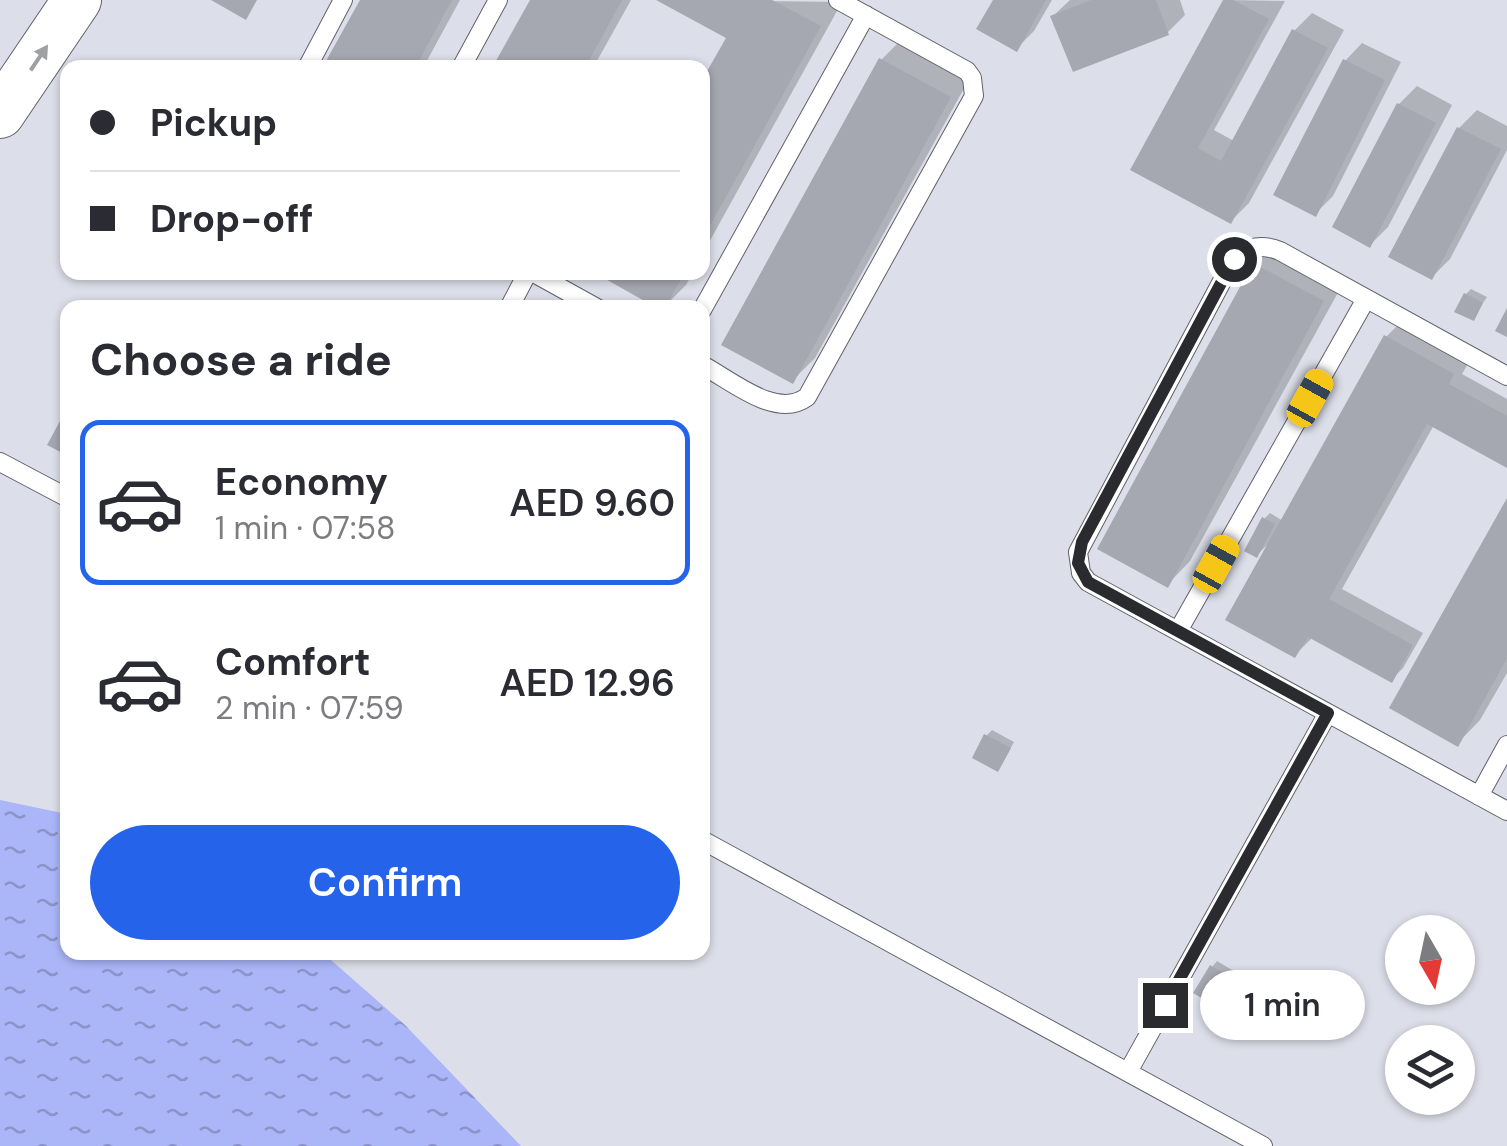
<!DOCTYPE html>
<html lang="en">
<head>
<meta charset="utf-8">
<style>
	body { margin:0; font-family:"DM Sans",sans-serif; background:#f7f7f7; color:#2b2b33; height:100vh; display:flex; flex-direction:column; font-size:38px; white-space:nowrap }
	* { box-sizing:border-box; margin:0 }
	p { font-size:32px; color:#7c7c81 }
	.icon { flex:none; width:55px; height:55px; fill:none; stroke:currentColor; stroke-width:2; stroke-linecap:round; stroke-linejoin:round }
	.map { position:relative; flex:1; overflow:hidden }
	.panel { position:absolute; left:60px; top:300px; width:650px; height:660px; display:flex; flex-direction:column; background:#fff; border-radius:20px; box-shadow:0 2px 8px #0004 }
	.panel>* { flex:none }
	.top-card { position:absolute; left:60px; top:60px; width:650px; height:220px; border-radius:20px; box-shadow:0 2px 8px #0004; display:grid; align-content:center; height:220px; padding:0 30px; background:#fff }
	.needle { width:65px; rotate:171deg }
	.controls { position:absolute; left:1385px; top:915px; display:grid; gap:20px }
	.controls a { display:grid; place-items:center; width:90px; height:90px; border-radius:50%; background:#fff; box-shadow:0 2px 8px #0004; font-size:50px }
	.end { position:absolute; width:45px; height:45px; margin:-22px; border:12px solid #2a2b2f; background:#fff; box-shadow:0 0 0 5px #fff }
	.from { border-radius:50% }
	.bubble { position:absolute; height:70px; border-radius:35px; background:#fff; box-shadow:0 2px 8px #0004; font-size:32px; font-weight:600; line-height:70px; text-align:center }
	.car { position:absolute; width:30px; height:60px; margin:-30px -15px; border-radius:12px; box-shadow:0 0 8px 2px #0007; background:linear-gradient(#f5c518 24%,#345 0 40%,#f5c518 0 76%,#345 0 86%,#f5c518 0) }
	.top-card b { display:flex; align-items:center; gap:35px; height:95px; font-size:38px }
	.top-card b+b { border-top:2px solid #e1e1e2 }
	.top-card i { width:25px; height:25px; background:#2b2b33 }
	ul { padding:0; list-style:none }
	li { display:flex; align-items:center; gap:30px; height:165px; margin:0 20px 15px; padding:0 10px; border:5px solid transparent; border-radius:20px }
	li div { flex:1 }
	li b { display:block; font-size:38px }
	li em { font-style:normal; font-weight:600 }
	li.current { border-color:#2563eb }
	li>.icon { width:90px; height:90px; stroke-width:1.5 }
	h2 { padding:0 30px; font-size:45px; line-height:120px }
	.action { display:flex; gap:20px; margin-top:auto; padding:20px 30px }
	.action a { flex:1; height:115px; border-radius:60px; background:#2563eb; color:#fff; font-size:40px; font-weight:600; line-height:115px; text-align:center }
	.map>svg:first-child { display:block }
	.water { fill:url(#water-ripples) }
	.shadow { fill:#0003 }
	.building { fill:#a5a7b1 }
	.lines { fill:none; stroke-linecap:round; stroke-linejoin:round }
	.service-casing { stroke:#60626b; stroke-width:20 }
	.secondary-casing { stroke:#60626b; stroke-width:50 }
	.service { stroke:#fff; stroke-width:18 }
	.secondary { stroke:#fff; stroke-width:48 }
	.oneway { fill:#9fa0a1 }
	.route { stroke:#2a2b2f; stroke-width:12 }
</style>
</head>
<body>
<div class="map">
<svg width="1507" height="1146" viewBox="0 0 1507 1146">
	<defs>
		<pattern id="water-ripples" width="26" height="14" patternUnits="userSpaceOnUse" patternTransform="scale(2.5)"><rect width="26" height="14" fill="#aab6f8"/><path d="M2 4q2-2 4 0t4 0M15 11q2-2 4 0t4 0" fill="none" stroke="#8b94c9"/></pattern>
	</defs>
	<rect width="100%" height="100%" fill="#dcdfe9"/>
	<path class="water" d="M0 800 67 814 68 952 323 953 405 1025 521 1146H0Z"/>
	<path class="shadow" d="M362 0H460L423 68H325Z
		M533 0H631L593 68H495Z
		M661 0 842 2 702 255V85L729 37Z
		M995 0H1052L1034 31 1016 49Z
		M1070 0H1180L1185 15 1168 32 1053 16Z
		M1226 0 1285 1 1214 130 1234 141 1294 31 1312 13 1344 30 1249 203 1231 221 1134 169Z
		M904 37 972 74 815 358 792 381 881 60Z
		M1362 43 1401 62 1333 196 1315 214 1345 61Z
		M1417 86 1452 105 1388 227 1370 245 1399 104Z
		M1477 110 1507 126V150L1450 259 1432 277 1459 128Z
		M1278 242 1346 278 1190 561 1167 585 1255 265Z
		M598 272H693L686 285 663 308Z
		M1471 289 1487 297 1473 318 1466 294Z
		M1409 314 1476 350 1462 374 1507 399V466L1434 425 1342 589 1423 633 1403 668 1391 680 1313 637 1295 655 1269 543 1257 555 1264 519 1270 513 1283 521 1386 337Z
		M1507 503V673L1480 720 1457 744Z
		M992 730 1014 742 1002 764 986 736Z
		M1217 961 1242 976 1226 1001 1212 967Z"/>
	<path class="building" d="M211 0H257L246 20Z
		M360 0H452L415 68H322Z
		M530 0H622L585 68H492Z
		M656 0H772L821 26 702 240V80L726 38Z
		M993 0H1046L1017 52 976 29Z
		M1091 0H1156L1169 35 1073 72 1050 16Z
		M1223 0H1233L1269 19 1198 148 1221 161 1292 29 1328 48 1231 224 1130 170Z
		M879 58 951 97 793 384 721 345Z
		M1343 59 1385 80 1316 217 1273 195Z
		M1397 103 1436 123 1370 248 1332 227Z
		M1457 127 1501 149 1432 280 1388 257Z
		M1253 263 1324 301 1168 588 1097 549Z
		M593 272H685L665 308H657Z
		M1464 293 1483 303 1474 321 1454 312Z
		M1507 308V337L1495 331Z
		M1384 335 1454 374 1449 384 1507 416V468L1427 424 1329 599 1413 645 1392 683 1308 637 1295 658 1225 620Z
		M60 421 68 425V456L47 445Z
		M1507 498V658L1458 747 1389 708Z
		M1262 517 1275 524 1257 558 1244 551Z
		M984 734 1011 748 998 772 972 758Z
		M1210 965 1238 982 1222 1010 1193 993Z"/>
	<g class="lines">
		<g class="service-casing">
			<path id="service" d="M307 68 343 0
				M461 68 498 0
				M532 272 597 308
				M509 308 528 272
				M702 310 866 15
				M702 365C731 380 776 420 807 397L974 96 972 78 967 71 838 0
				M1507 376 1280 251C1258 242 1241 248 1229 268L1078 552 1081 573 1088 582 1507 811
				M0 462 68 498
				M1178 631 1366 299
				M1479 796 1507 745
				M702 840 1263 1146
				M1129 1070 1328 713"/>
		</g>
		<g class="secondary-casing">
			<path id="secondary" d="M0 114 77 0"/>
		</g>
		<use href="#service" class="service"/>
		<use href="#secondary" class="secondary"/>
	</g>
	<defs><path id="oneway-solid" d="M-6-.8H1V-3.2L6.5 0L1 3.2V.8H-6Z" transform="scale(2.5)"/></defs>
	<use class="oneway" href="#oneway-solid" transform="translate(39 58) rotate(-56)"/>
	<g class="lines">
		<path class="route" d="M1165 1005 1328 713 1088 582 1078 563 1082 542 1234 259"/>
	</g>
</svg>
<div class="controls">
<a><svg class="needle" viewBox="-14 -14 28 28"><path d="M0-13l5 13h-10z" fill="#e53935"/><path d="M0 13l5-13h-10z" fill="#7c7c81"/></svg></a>
<a><svg class="icon" aria-label="layers" viewBox="0 0 24 24"><path d="M12 4l9 5-9 5-9-5zM3 14l9 5 9-5"/></svg></a>
</div>
<i class="end from" style="left:1234px;top:259px"></i>
<i class="end" style="left:1165px;top:1005px"></i>
<div class="bubble" style="left:1200px;top:970px;width:165px">1 min</div>
<i class="car" style="left:1310px;top:398px;rotate:29deg"></i>
<i class="car" style="left:1216px;top:564px;rotate:29deg"></i>
<div class="top-card">
<b><i class="from"></i>Pickup</b>
<b><i></i>Drop-off</b>
</div>
<section class="panel">
<h2>Choose a ride</h2>
<ul>
<li class="current"><svg class="icon" aria-label="car" viewBox="0 0 24 24"><path d="M5 17H2v-5l4-1 3-4h7l3 4 3 1v5h-3M9 17h6M6 11h13"/><circle cx="7" cy="17" r="2"/><circle cx="17" cy="17" r="2"/></svg><div><b>Economy</b><p>1 min · 07:58</p></div><em>AED 9.60</em></li>
<li><svg class="icon" aria-label="car" viewBox="0 0 24 24"><path d="M5 17H2v-5l4-1 3-4h7l3 4 3 1v5h-3M9 17h6M6 11h13"/><circle cx="7" cy="17" r="2"/><circle cx="17" cy="17" r="2"/></svg><div><b>Comfort</b><p>2 min · 07:59</p></div><em>AED 12.96</em></li>
</ul>
<div class="action"><a>Confirm</a></div>
</section>
</div>
</body>
</html>
